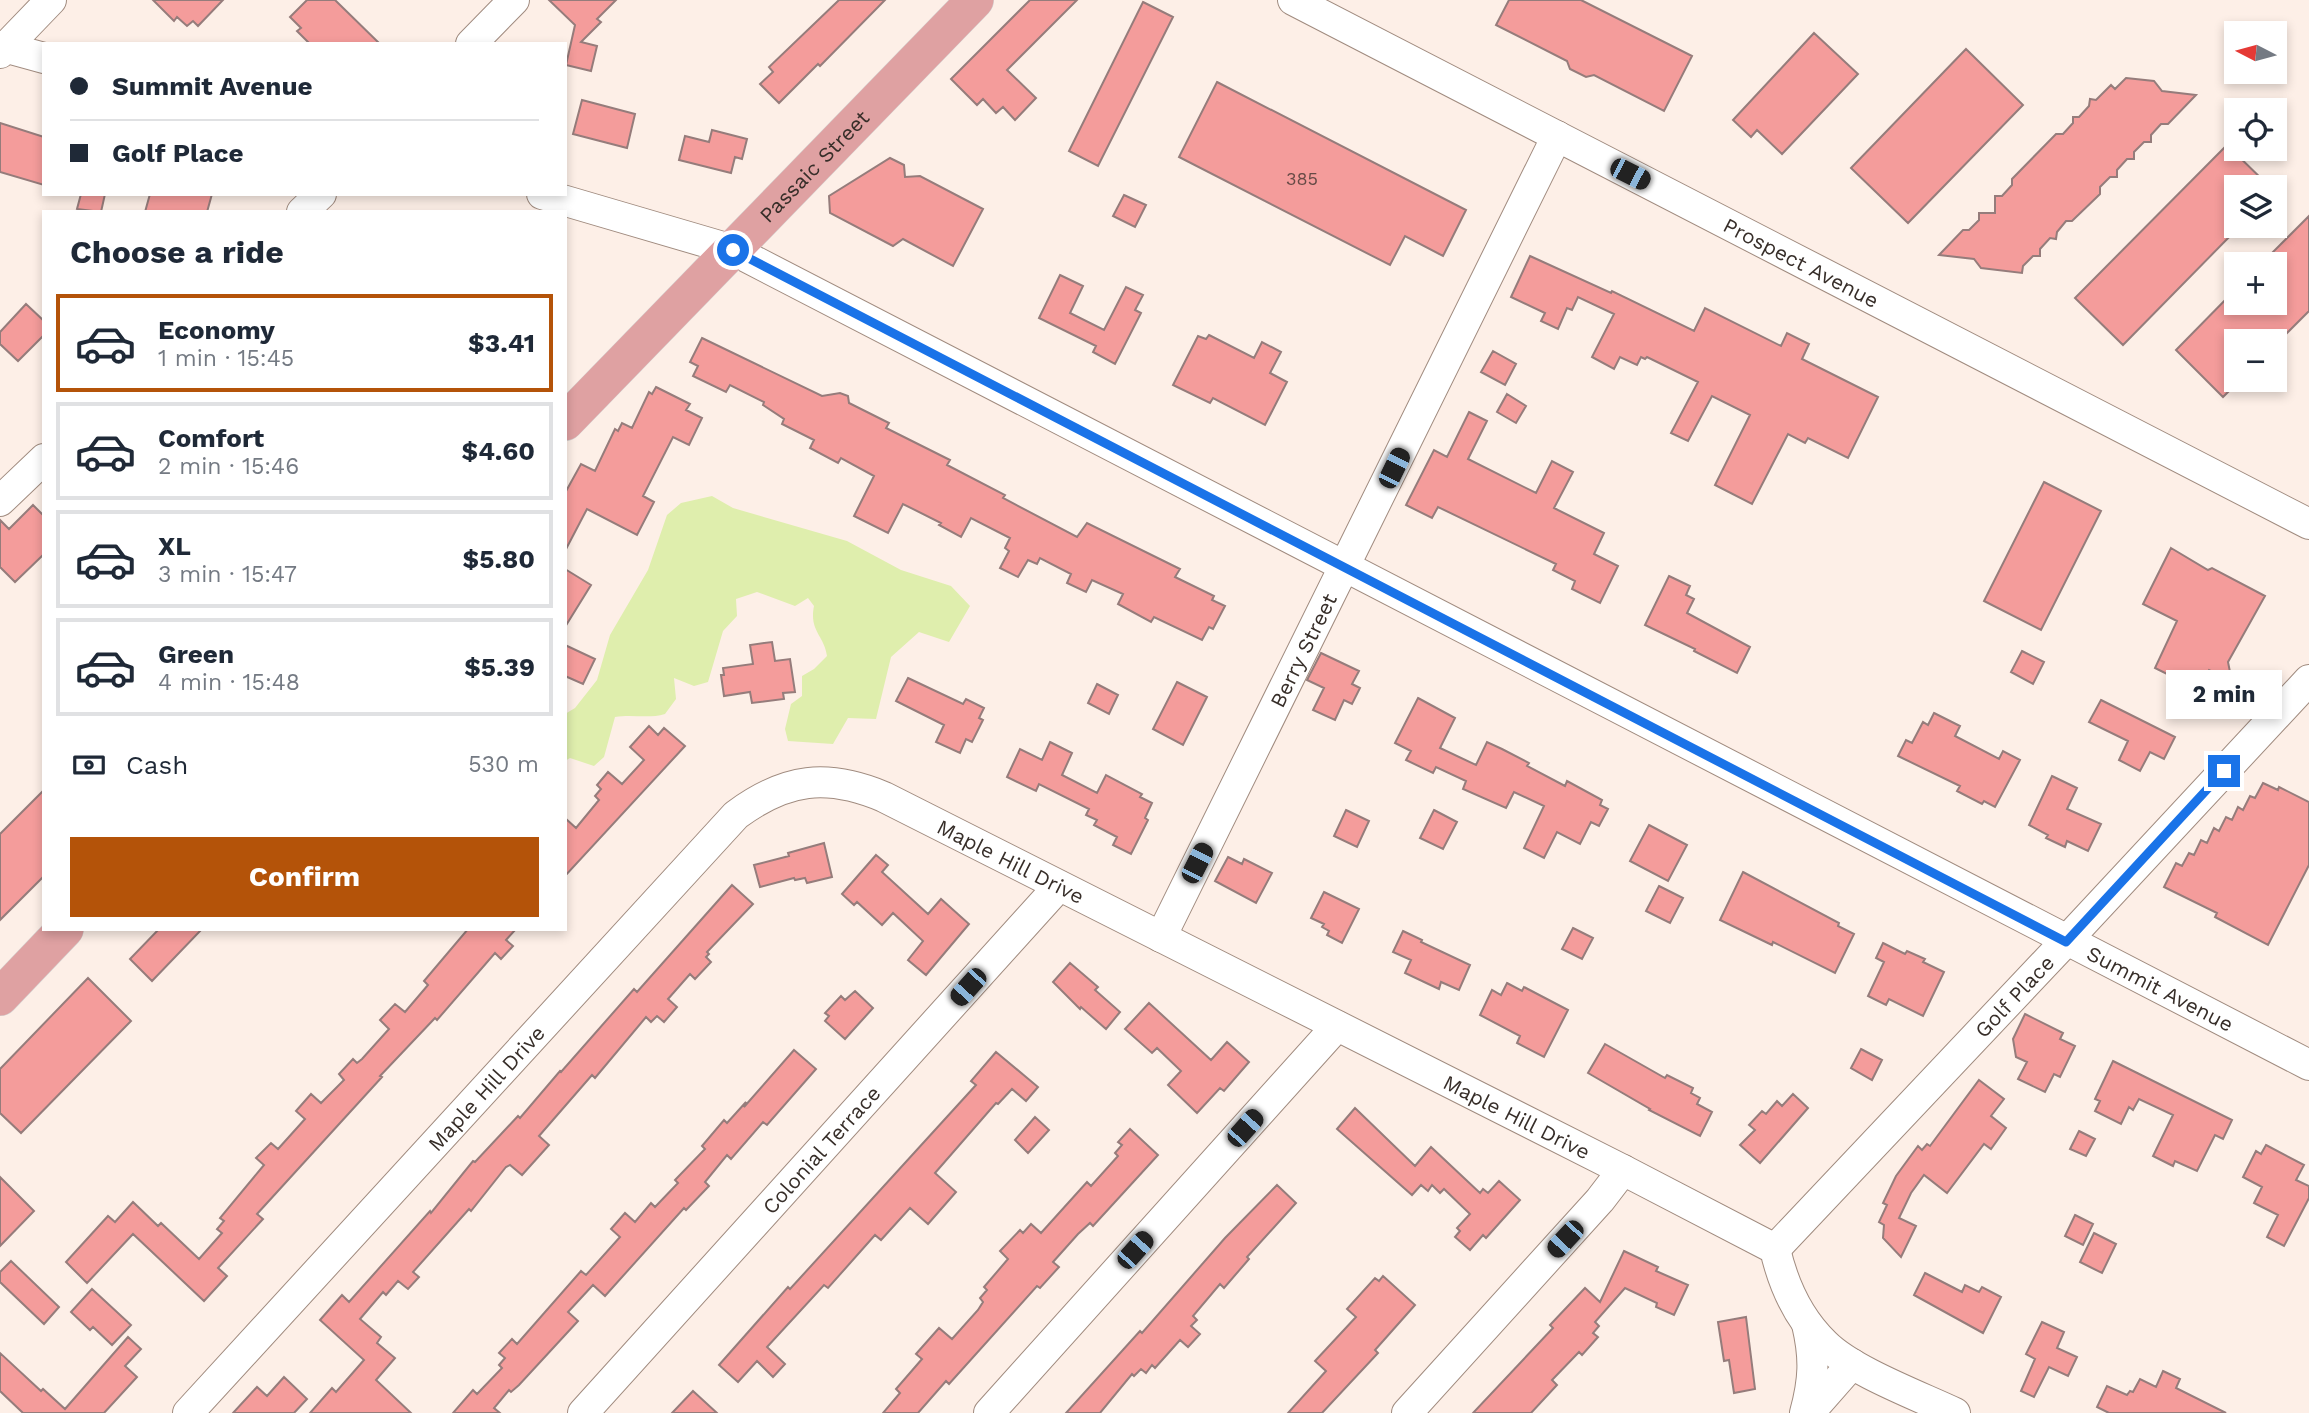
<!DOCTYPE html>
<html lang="en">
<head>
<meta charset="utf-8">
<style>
	body { margin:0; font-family:"Work Sans",sans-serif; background:#f2f2f3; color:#1f2937; height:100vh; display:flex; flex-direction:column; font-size:26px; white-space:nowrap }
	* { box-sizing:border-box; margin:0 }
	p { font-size:23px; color:#747a83 }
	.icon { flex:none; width:38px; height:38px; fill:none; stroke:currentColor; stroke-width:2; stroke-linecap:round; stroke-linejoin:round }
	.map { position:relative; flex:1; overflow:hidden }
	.side { position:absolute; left:42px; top:210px; width:525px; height:721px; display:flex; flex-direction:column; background:#fff; border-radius:0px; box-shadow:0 4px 10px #0003 }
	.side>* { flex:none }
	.guide { position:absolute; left:42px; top:42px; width:525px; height:154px; border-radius:0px; box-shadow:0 4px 10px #0003; display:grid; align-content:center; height:154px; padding:0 28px; background:#fff }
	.needle { width:46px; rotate:276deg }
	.buttons { position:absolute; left:2224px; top:21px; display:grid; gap:14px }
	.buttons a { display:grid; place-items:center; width:63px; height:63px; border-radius:0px; background:#fff; box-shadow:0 4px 10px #0003; font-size:35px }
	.end { position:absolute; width:32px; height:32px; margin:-16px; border:9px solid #1a73e8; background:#fff; box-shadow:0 0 0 4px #fff }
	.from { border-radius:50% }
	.bubble { position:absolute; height:49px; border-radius:0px; background:#fff; box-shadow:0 4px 10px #0003; font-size:23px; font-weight:700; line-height:49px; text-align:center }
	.car { position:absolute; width:21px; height:42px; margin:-21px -10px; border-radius:9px; box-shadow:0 0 5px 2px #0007; background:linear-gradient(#222 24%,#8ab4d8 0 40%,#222 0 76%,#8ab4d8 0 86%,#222 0) }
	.guide b { display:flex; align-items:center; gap:24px; height:66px; font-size:26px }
	.guide b+b { border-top:2px solid #e0e1e3 }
	.guide i { width:18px; height:18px; background:#1f2937 }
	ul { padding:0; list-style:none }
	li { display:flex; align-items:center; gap:21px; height:98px; margin:0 14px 10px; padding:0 14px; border:4px solid #e0e1e3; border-radius:0px }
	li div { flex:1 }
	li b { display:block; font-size:26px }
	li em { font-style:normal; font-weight:700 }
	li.selected { border-color:#b45309 }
	li>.icon { width:63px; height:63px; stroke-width:1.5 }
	h2 { padding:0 28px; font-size:32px; line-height:84px }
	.pay { display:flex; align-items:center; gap:18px; height:77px; padding:0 28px; font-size:26px }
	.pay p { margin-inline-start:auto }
	.action { display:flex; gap:14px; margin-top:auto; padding:14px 28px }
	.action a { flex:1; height:80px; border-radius:0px; background:#b45309; color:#fff; font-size:28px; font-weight:700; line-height:80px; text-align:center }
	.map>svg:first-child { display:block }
	.green { fill:#dfeead }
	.building { fill:#f49c9b; stroke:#957c7b; stroke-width:2 }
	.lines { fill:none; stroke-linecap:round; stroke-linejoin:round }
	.minor-casing { stroke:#a08b7f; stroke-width:32 }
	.major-casing { stroke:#d3d1d0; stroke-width:38 }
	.minor { stroke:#fff; stroke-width:30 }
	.major { stroke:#dfa1a2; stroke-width:37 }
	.route { stroke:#1a73e8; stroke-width:9 }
	.labels { text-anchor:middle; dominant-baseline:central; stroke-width:7; stroke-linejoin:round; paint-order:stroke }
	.number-label { font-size:18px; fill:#664a46 }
	.street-label { font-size:21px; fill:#372e29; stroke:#fff }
</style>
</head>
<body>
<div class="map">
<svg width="2309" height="1413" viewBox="0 0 2309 1413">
	<rect width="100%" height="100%" fill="#fdefe7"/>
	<path class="green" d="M712 496 733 508 847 541 901 570 951 586 970 606 949 642 919 632 891 657 876 719 848 718 833 744 788 741 785 729 791 704 802 696V676L814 669 827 656C824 635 809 631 814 606L808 598 795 606 757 592 736 599 737 616 723 631 708 682 694 686 674 678 676 699 665 714C648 719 633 714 615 717L604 757 594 766 570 758 565 761V714L575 708 597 680 610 635 648 570 667 515 681 503Z"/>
	<path class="building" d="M153 0H223L198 26 193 21 187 26 177 17 174 21Z
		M307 0H335L380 44H310L297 31 301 28 290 17Z
		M549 0H616L597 19 601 22 581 42 597 46 591 71 566 65 575 25Z
		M839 0H885L820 66 818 64 779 103 760 84 773 72 769 67Z
		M1030 0H1077L1007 70 1036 98 1015 120 1003 107 996 113 983 99 977 105 951 79Z
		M1509 0H1581L1692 56 1664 111 1594 75 1586 77 1570 69 1567 61 1496 25Z
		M1143 2 1173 17 1098 166 1069 151Z
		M1814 33 1858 74 1782 154 1757 130 1751 137 1733 120Z
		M1966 49 2023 105 1908 223 1851 168Z
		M2126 78 2154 81 2162 91 2196 95 2168 124H2161L2151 135V142H2144L2134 152V159H2127L2117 170V177H2110L2100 187V194L2072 221H2066L2057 232 2056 239 2050 238 2040 249V256H2033L2023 266 2022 273 1981 268 1974 259 1939 255 1963 230H1969L1979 220V213H1995V196H2002L2012 185V179L2056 134H2063L2073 123V117H2079L2089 106 2090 99 2096 100 2111 85 2115 89Z
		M1217 82 1466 210 1443 256 1405 236 1390 265 1179 157Z
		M582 100 635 114 627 148 573 134Z
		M0 123 44 137V185L0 172Z
		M712 130 747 139 742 159 735 157 731 173 679 160 685 136 709 142Z
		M2227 145 2270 187H2236V230L2123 345 2075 298Z
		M890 158 904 165 905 177 920 176 983 209 953 266 903 239 893 246 830 213 829 196Z
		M81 194H105L101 212 77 209Z
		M150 194H212L207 212H145Z
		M1124 195 1146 205 1135 227 1113 216Z
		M2309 216V311L2279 341H2236V384L2223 397 2176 350 2236 289V303H2275V264H2261Z
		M1530 256 1611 293 1612 291 1694 331 1705 308 1781 346 1787 333 1809 344 1802 359 1878 397 1848 458 1808 438 1805 443 1788 434 1752 504 1715 485 1750 415 1712 396 1688 441 1671 433 1698 382 1647 357 1645 359 1641 357 1637 365 1620 357 1614 369 1592 357 1614 314 1578 297 1572 310 1567 308 1558 329 1541 321 1545 313 1511 297Z
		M1060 275 1083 286 1070 313 1104 330 1126 287 1143 295 1135 310 1141 313 1115 364 1093 352 1096 346 1039 318Z
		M26 304 44 321V335L18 361 0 344V332Z
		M1209 335 1254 358 1262 342 1281 352 1270 373 1287 382 1265 425 1213 398 1210 403 1173 385 1198 336 1206 339Z
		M702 338 822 396 840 393 848 396 849 403 889 423 886 428 950 460 947 465 1005 495 1003 498 1077 537 1087 523 1180 569 1175 577 1214 596 1212 600 1225 606 1213 629 1209 627 1202 640 1154 617 1151 622 1118 604 1123 594 1092 580 1086 592 1067 583 1071 574 1040 558 1037 564 1028 560 1018 577 1000 568 1009 551 1005 548 1010 538 971 518 961 537 939 525 941 523 903 504 888 533 854 516 874 476 841 458 838 463 810 448 814 440 782 424 784 419 763 405 764 402 730 385 726 392 693 376 698 366 690 362Z
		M1493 351 1516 364 1505 385 1481 372Z
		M656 387 690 404 686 410 702 418 689 445 673 437 643 496 654 502 637 535 587 509 565 551V493L581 464 595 471 615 429 618 431 622 423 632 428 649 392 652 394Z
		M1507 394 1526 406 1516 423 1497 412Z
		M1469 412 1487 421 1468 459 1536 493 1552 461 1573 472 1554 508 1604 533 1594 554 1618 566 1600 603 1572 589 1575 581 1553 570 1556 564 1438 507 1432 518 1406 505 1434 450 1447 457Z
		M2044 482 2101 511 2041 630 1984 601Z
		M33 505 44 516V554L15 582 0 567V520L9 529Z
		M2171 548 2208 570 2212 568 2265 596 2228 662 2230 672 2217 674 2209 670 2199 690 2155 668 2177 621 2143 604Z
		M565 569 591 585 565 627Z
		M1669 576 1690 586 1686 595 1694 599 1687 613 1750 647 1737 673 1694 651 1695 649 1645 625Z
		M772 642 775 661 790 659 795 692 783 693 784 699 752 703 750 692 724 696 721 675H724L723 668 753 664 750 645Z
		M565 645 595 659 583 684 565 676Z
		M2022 651 2044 662 2033 684 2011 672Z
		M1321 653 1359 671 1352 684 1360 688 1352 704 1344 700 1335 720 1313 710 1324 688 1307 680Z
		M908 678 963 704 966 699 984 708 979 718 983 720 972 742 966 739 960 753 936 742 944 725 896 701Z
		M1177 682 1207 697 1183 745 1153 729Z
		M1097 684 1118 695 1109 714 1088 703Z
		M1418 698 1455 718 1440 748 1476 765 1487 742 1502 749 1529 763 1527 766 1565 786 1567 781 1602 800 1600 805 1608 809 1599 826 1591 822 1580 844 1557 832 1544 858 1524 848 1544 806 1514 792 1506 808 1463 789 1466 781 1436 767 1433 773 1406 760 1411 751 1395 743Z
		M2101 700 2175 737 2164 759 2150 752 2140 771 2119 760 2128 741 2089 722Z
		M1934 713 1960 726 1955 736 1999 759 2003 751 2020 760 1995 807 1984 801 1982 804 1957 791 1960 786 1898 756 1906 740 1912 743 1923 722 1928 725Z
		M649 726 658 735 664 728 685 746 565 876V818L576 828 599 800 595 796 601 789 597 785 608 772 622 784 644 760 630 747Z
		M1050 742 1072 753 1062 775 1097 793 1106 775 1142 794 1140 797 1152 803 1145 818 1148 820 1131 854 1113 845 1117 837 1094 825 1097 820 1086 815 1089 809 1039 784 1036 791 1007 777 1020 749 1042 760Z
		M2052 776 2077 788 2067 809 2101 824 2088 851 2067 841 2065 847 2046 838 2048 835 2029 825Z
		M2263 783 2278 790 2279 787 2309 802V865L2268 945 2215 917 2217 913 2164 887 2176 863 2182 866 2189 853 2194 855 2201 840 2207 843 2214 828 2219 831 2226 817 2232 820 2238 807 2243 810 2250 796 2255 798Z
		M44 790V876L0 920V834Z
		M1346 810 1369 821 1357 847 1334 836Z
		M1434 810 1457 822 1443 849 1420 838Z
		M1649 825 1687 845 1668 881 1630 861Z
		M824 843 832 877 807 883 805 878 795 880 794 878 760 887 754 865 789 856 788 853Z
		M876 855 888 865 882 872 928 914 941 899 969 924 926 975 908 960 923 941 893 913 882 925 857 902 854 905 842 894Z
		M1228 857 1242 864 1244 859 1272 873 1256 903 1215 881Z
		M1743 872 1839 923 1838 926 1854 934 1835 973 1773 942 1772 945 1720 920Z
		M732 885 753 904 707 952 709 954 706 957 711 962 695 979 690 974 668 999 677 1007 664 1022 657 1016 651 1022 646 1017 595 1078 592 1075 539 1136 549 1145 522 1175 510 1165 506 1167 471 1211 469 1209 413 1272 419 1277 408 1289 398 1281 386 1295 383 1292 360 1319 381 1337 377 1343 395 1358 376 1380 411 1413H310L332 1388 336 1392 364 1360 320 1320 342 1295 349 1302 430 1211 431 1213 473 1161 475 1162 518 1116 520 1118 560 1071 561 1072 634 989 637 992Z
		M1659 886 1683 898 1670 923 1646 911Z
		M1324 892 1359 909 1342 943 1327 935 1329 931 1322 927 1324 924 1311 918Z
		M1573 928 1593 938 1582 959 1562 949Z
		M159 929H202L152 981 130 959Z
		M468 929H516L506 940 513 946 501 959 495 953 437 1020 435 1018 380 1076 382 1077 257 1214 263 1219 218 1268 227 1276 204 1301 133 1234 87 1283 66 1262 108 1216 115 1222 133 1202 158 1226 161 1223 199 1259 222 1233 217 1229 224 1221 220 1218 264 1165 256 1158 271 1143 278 1149 305 1119 296 1111 311 1094 321 1103 344 1080 339 1074 353 1059 357 1063 362 1059 389 1029 380 1020 395 1004 405 1012 428 985 424 981Z
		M1403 931 1422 940 1421 942 1470 965 1459 990 1441 982 1439 989 1405 973 1411 960 1393 952Z
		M1883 943 1905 954 1907 951 1925 959 1923 962 1944 972 1923 1016 1889 999 1886 1005 1868 996 1884 962 1876 958Z
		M1070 963 1098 987 1095 990 1120 1012 1106 1029 1081 1007 1080 1009 1053 982Z
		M88 978 131 1021 21 1133 0 1113V1069Z
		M1507 983 1522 991 1524 987 1568 1010 1544 1057 1517 1043 1520 1036 1480 1015 1492 990 1501 995Z
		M855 991 873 1008 845 1039 825 1021 829 1016 825 1013 841 996 845 1000Z
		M1149 1003 1211 1060 1227 1042 1249 1062 1224 1091 1220 1088 1197 1113 1168 1085 1181 1071 1157 1048 1152 1053 1125 1029Z
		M2025 1014 2063 1033 2060 1039 2075 1046 2060 1077 2054 1074 2045 1092 2018 1079 2027 1062 2016 1057 2013 1039Z
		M1605 1044 1665 1078 1667 1075 1693 1088 1691 1093 1700 1098 1697 1104 1712 1112 1700 1136 1649 1110 1650 1109 1588 1073Z
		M1861 1049 1882 1060 1872 1080 1851 1068Z
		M794 1050 816 1069 767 1125 763 1122 731 1159 727 1155 705 1182 709 1186 686 1210 684 1208 605 1296 593 1285 568 1312 578 1321 519 1385 511 1392 509 1390 494 1408 500 1413H453L473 1390 477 1394 502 1368 499 1365 505 1358 499 1353 512 1339 517 1344 581 1271 586 1275 620 1237 611 1229 625 1213 635 1222 651 1203 655 1207 678 1183 675 1180 705 1149 702 1146 724 1120 727 1123 746 1102 744 1107Z
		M996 1052 1038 1087 1026 1101 1012 1089 998 1104 996 1103 935 1173 956 1192 928 1224 910 1208 881 1240 875 1235 828 1288 824 1285 767 1347 785 1364 773 1377 757 1361 738 1382 719 1365 788 1287 790 1289 976 1085 971 1081Z
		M2113 1061 2232 1120 2223 1139 2215 1135 2197 1171 2175 1161 2173 1166 2153 1156 2173 1115 2139 1099 2133 1110 2129 1107 2121 1124 2095 1111 2100 1101 2095 1099Z
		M1979 1080 2004 1099 1991 1116 2006 1128 1991 1149 1984 1144 1947 1193 1924 1175 1911 1193 1899 1218 1916 1226 1901 1257 1883 1238 1884 1225 1879 1222 1887 1205 1883 1203 1896 1176 1918 1146 1922 1150 1927 1144 1930 1146Z
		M1793 1094 1808 1108 1760 1163 1740 1145 1755 1130 1749 1125 1762 1111 1766 1114 1777 1101 1782 1106Z
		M1355 1108 1415 1166 1431 1147 1480 1193 1483 1189 1488 1193 1499 1181 1520 1200 1486 1238 1483 1235 1470 1250 1455 1237 1460 1231 1457 1228 1470 1214 1444 1189 1440 1193 1432 1185 1428 1191 1421 1185 1412 1195 1337 1129Z
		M1035 1117 1049 1130 1028 1153 1015 1140Z
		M1130 1129 1158 1155 1093 1226 1090 1223 1078 1234 1053 1262 1059 1267 1040 1288 1037 1286 949 1384 946 1381 918 1413H883L900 1393 896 1389 922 1359 916 1354 939 1328 952 1339 978 1310 983 1302 980 1298 987 1290 984 1287 1008 1259 1000 1251 1020 1230 1023 1233 1031 1224 1041 1233 1087 1182 1091 1186 1118 1156 1115 1153 1122 1145 1118 1142Z
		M2079 1131 2095 1139 2086 1156 2070 1149Z
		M2266 1145 2304 1165 2296 1180 2309 1186V1198L2284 1246 2267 1237 2278 1215 2254 1203 2262 1187 2243 1177 2256 1151 2261 1154Z
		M0 1177 34 1211 0 1246Z
		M1277 1185 1296 1203 1247 1257 1249 1259 1224 1288 1220 1284 1193 1316 1197 1320 1191 1326 1200 1334 1188 1347 1180 1340 1155 1368 1152 1365 1146 1373 1141 1369 1134 1376 1132 1374 1100 1413H1066L1140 1331 1142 1333 1225 1238Z
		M2075 1215 2093 1224 2083 1245 2065 1236Z
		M2094 1233 2116 1244 2102 1273 2080 1262Z
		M1624 1251 1658 1267 1656 1271 1688 1285 1674 1315 1656 1307 1657 1303 1625 1288 1595 1322 1599 1326 1593 1333 1598 1337 1582 1355 1579 1352 1552 1380 1557 1385 1531 1413H1473L1553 1328 1550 1325 1585 1288 1600 1302Z
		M11 1261 59 1307 44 1324 0 1282V1272Z
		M1925 1273 1962 1292 1965 1285 1979 1292 1982 1287 2001 1297 1983 1333 1914 1295Z
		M1383 1276 1415 1305 1375 1350 1378 1353 1322 1413H1288L1326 1371 1315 1361 1356 1317 1347 1309 1375 1278 1379 1281Z
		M92 1289 131 1325 112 1345 93 1327 90 1330 71 1312Z
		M1746 1317 1755 1389 1734 1393 1729 1360 1724 1361 1718 1322Z
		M2042 1322 2064 1332 2057 1348 2077 1357 2068 1376 2049 1367 2034 1397 2021 1391 2035 1359 2026 1354Z
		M128 1337 141 1349 125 1366 137 1377 104 1413H23L0 1391V1353L41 1391 43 1389 65 1409Z
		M2163 1371 2180 1379 2176 1388 2226 1413H2109L2097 1407 2107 1386 2127 1395 2130 1391 2133 1392 2140 1379 2156 1387Z
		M284 1377 307 1399 294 1413H233L257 1387 267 1396Z
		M693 1391 717 1413H672Z"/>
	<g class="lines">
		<g class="minor-casing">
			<g id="minor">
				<path id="s1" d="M1293 0 2309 524"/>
				<path d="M471 44 514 0"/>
				<path d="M0 46 44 58"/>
				<path d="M0 53 51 0"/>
				<path id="s2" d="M542 194 733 250 2309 1065"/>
				<path d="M302 212 321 194"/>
				<path d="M0 501 44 459"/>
				<path id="s3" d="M1161 937 1557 136"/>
				<path id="s4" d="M1775 1249 2066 941 2309 680"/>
				<path id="s5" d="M188 1413 736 815C786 778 827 773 884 797L1623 1170 1775 1249C1783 1284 1799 1319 1825 1344 1852 1371 1919 1396 1955 1413"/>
				<path id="s6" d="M583 1413 1059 886"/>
				<path d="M989 1413 1337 1026"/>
				<path d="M1407 1413 1600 1200 1623 1170"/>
				<path d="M1805 1413C1814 1380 1815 1358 1807 1324"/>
				<path d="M1809 1413 1852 1364"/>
			</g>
		</g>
		<g class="major-casing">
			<g id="major">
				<path id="s7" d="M565 422 975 0"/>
				<path d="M0 997 65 929"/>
			</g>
		</g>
		<use href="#minor" class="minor"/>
		<use href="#major" class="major"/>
	</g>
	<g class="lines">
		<path class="route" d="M733 250 2066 942 2224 771"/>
	</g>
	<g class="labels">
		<g class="number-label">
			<text x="1302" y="178">385</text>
		</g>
		<g class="street-label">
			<text stroke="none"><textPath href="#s7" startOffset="357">Passaic Street</textPath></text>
			<text stroke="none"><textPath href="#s1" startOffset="572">Prospect Avenue</textPath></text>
			<text stroke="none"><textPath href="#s3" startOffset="320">Berry Street</textPath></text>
			<text stroke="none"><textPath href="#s5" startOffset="1111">Maple Hill Drive</textPath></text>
			<text stroke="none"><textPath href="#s2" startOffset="1806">Summit Avenue</textPath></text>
			<text stroke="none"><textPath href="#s4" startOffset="348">Golf Place</textPath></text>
			<text stroke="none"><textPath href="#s5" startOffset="441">Maple Hill Drive</textPath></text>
			<text stroke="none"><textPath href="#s5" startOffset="1678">Maple Hill Drive</textPath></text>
			<text stroke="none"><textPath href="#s6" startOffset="355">Colonial Terrace</textPath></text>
		</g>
	</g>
</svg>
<div class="buttons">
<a><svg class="needle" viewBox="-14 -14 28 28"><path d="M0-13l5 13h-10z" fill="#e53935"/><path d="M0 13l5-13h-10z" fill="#747a83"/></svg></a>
<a><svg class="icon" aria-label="locate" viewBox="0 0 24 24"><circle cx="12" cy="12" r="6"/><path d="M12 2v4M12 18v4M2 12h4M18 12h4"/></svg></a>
<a><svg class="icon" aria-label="layers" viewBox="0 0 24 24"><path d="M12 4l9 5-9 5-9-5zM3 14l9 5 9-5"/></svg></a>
<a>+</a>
<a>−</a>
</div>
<i class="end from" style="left:733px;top:250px"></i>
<i class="end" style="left:2224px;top:771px"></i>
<div class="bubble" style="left:2166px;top:670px;width:116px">2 min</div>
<i class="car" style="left:1630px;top:174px;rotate:117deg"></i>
<i class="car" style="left:1394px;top:468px;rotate:26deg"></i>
<i class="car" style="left:1197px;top:863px;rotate:27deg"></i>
<i class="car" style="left:968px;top:987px;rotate:222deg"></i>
<i class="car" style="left:1245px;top:1128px;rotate:42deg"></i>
<i class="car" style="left:1565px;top:1239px;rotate:223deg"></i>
<i class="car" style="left:1135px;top:1250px;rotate:42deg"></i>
<div class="guide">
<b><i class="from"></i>Summit Avenue</b>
<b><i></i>Golf Place</b>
</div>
<section class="side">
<h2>Choose a ride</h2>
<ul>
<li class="selected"><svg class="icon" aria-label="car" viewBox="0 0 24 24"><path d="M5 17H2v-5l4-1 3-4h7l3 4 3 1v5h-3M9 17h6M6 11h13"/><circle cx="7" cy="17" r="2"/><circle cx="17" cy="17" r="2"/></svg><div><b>Economy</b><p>1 min · 15:45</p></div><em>$3.41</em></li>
<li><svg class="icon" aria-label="car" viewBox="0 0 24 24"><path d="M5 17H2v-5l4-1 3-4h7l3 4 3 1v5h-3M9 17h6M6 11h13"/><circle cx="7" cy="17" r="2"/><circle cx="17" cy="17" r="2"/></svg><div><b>Comfort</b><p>2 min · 15:46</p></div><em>$4.60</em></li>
<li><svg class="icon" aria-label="car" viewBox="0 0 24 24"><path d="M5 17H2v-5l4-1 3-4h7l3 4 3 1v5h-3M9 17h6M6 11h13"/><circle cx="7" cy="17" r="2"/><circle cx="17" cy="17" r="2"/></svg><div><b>XL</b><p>3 min · 15:47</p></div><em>$5.80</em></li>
<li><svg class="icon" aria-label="car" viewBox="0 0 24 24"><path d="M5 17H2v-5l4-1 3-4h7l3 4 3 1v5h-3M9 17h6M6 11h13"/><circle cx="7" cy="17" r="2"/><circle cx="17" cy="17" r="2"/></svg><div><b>Green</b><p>4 min · 15:48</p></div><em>$5.39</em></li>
</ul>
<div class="pay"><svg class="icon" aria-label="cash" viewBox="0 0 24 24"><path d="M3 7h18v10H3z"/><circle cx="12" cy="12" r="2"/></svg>Cash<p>530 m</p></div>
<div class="action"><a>Confirm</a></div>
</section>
</div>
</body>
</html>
